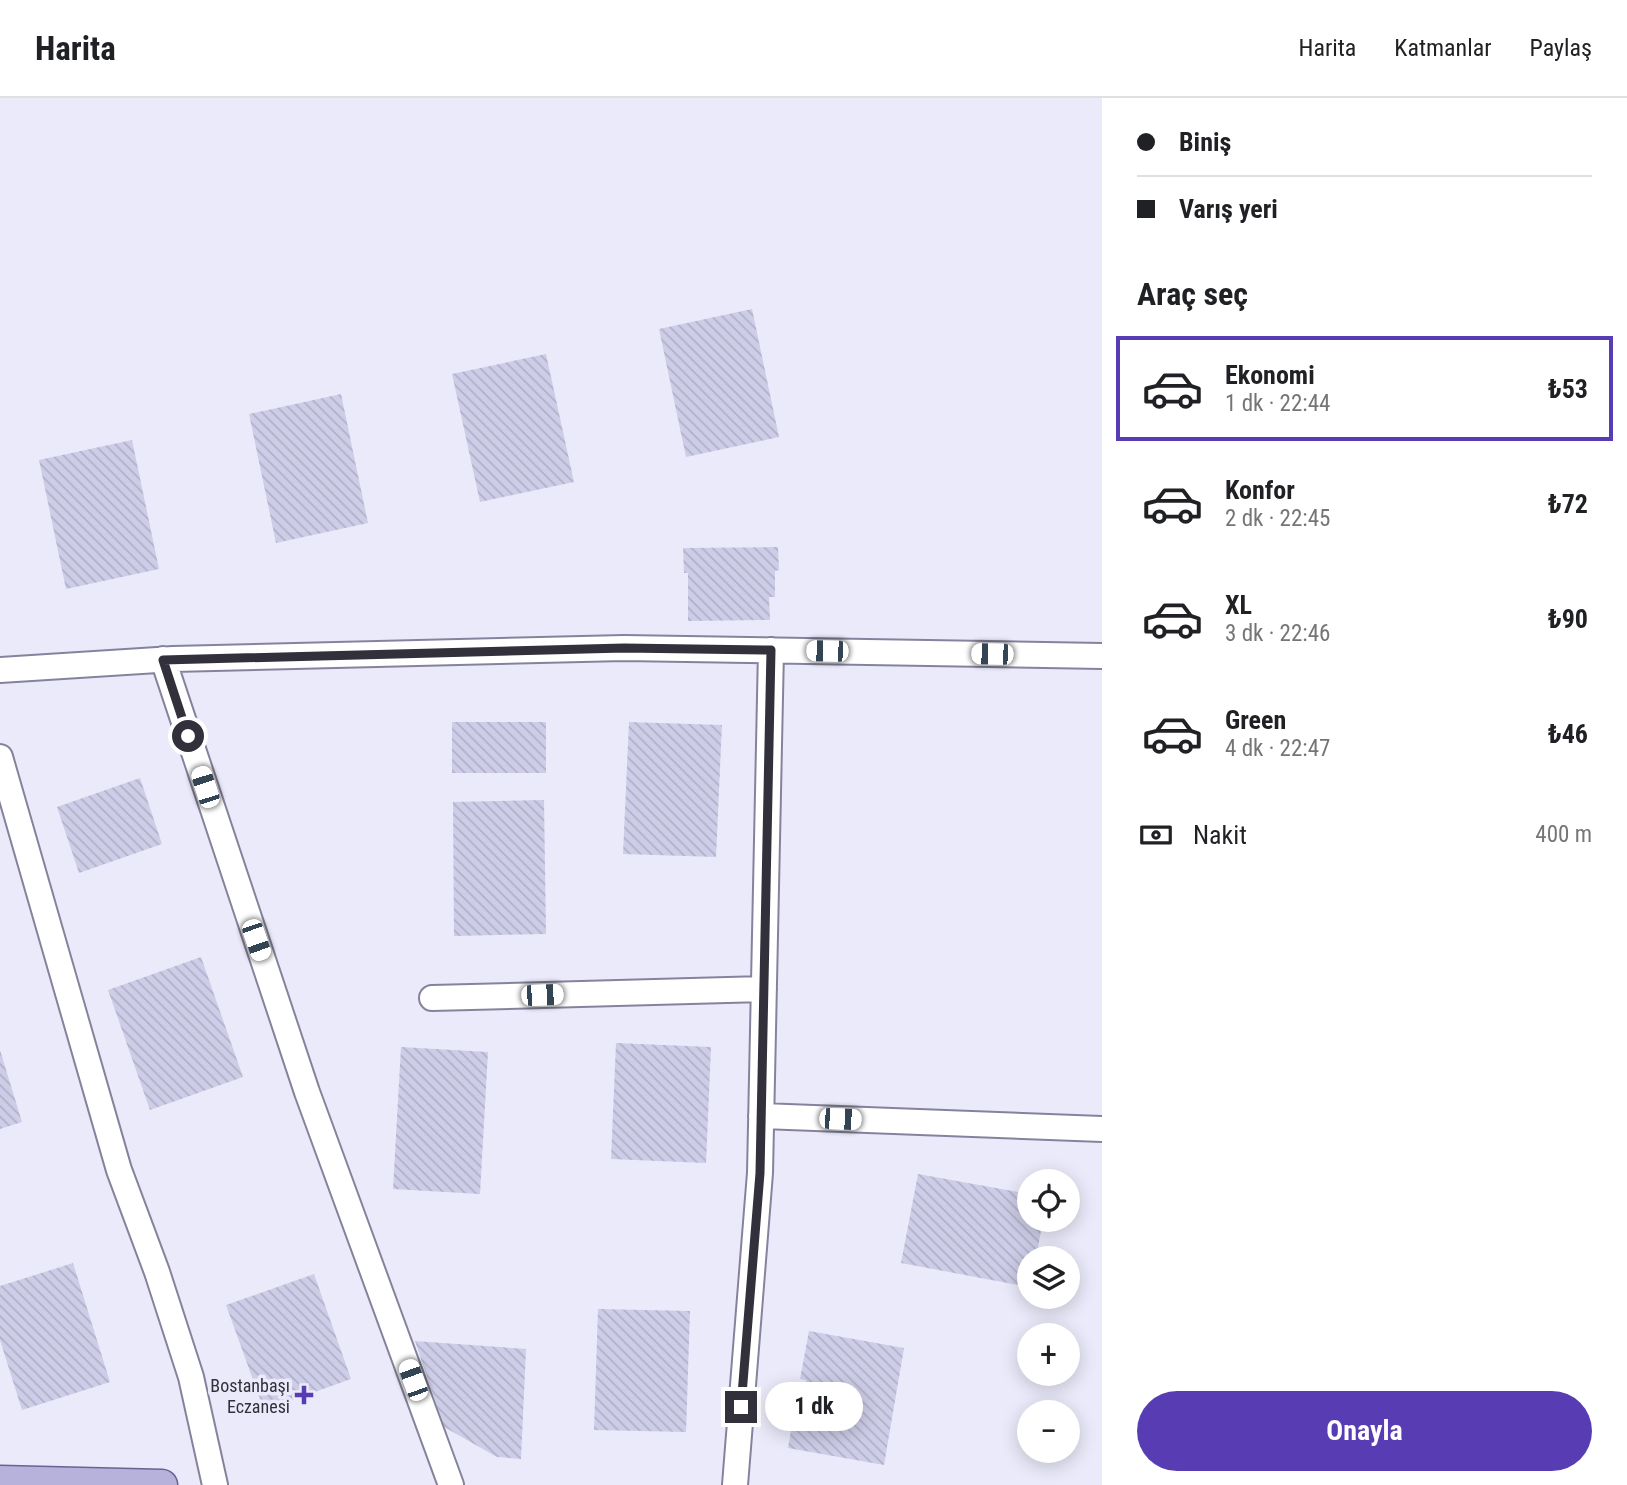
<!DOCTYPE html>
<html lang="tr">
<head>
<meta charset="utf-8">
<style>
	body { margin:0; font-family:"Roboto Condensed",sans-serif; background:#f2f2f2; color:#202124; height:100vh; display:flex; flex-direction:column; font-size:26px; white-space:nowrap }
	* { box-sizing:border-box; margin:0 }
	p { font-size:23px; color:#757577 }
	.icon { flex:none; width:38px; height:38px; fill:none; stroke:currentColor; stroke-width:2; stroke-linecap:round; stroke-linejoin:round }
	.map { position:relative; flex:1; overflow:hidden }
	.panel { display:flex; flex-direction:column; background:#fff; width:525px }
	.panel>* { flex:none }
	.banner { display:grid; align-content:center; height:154px; padding:0 35px; background:#fff }
	.fabs { position:absolute; left:1017px; top:1071px; display:grid; gap:14px }
	.fabs a { display:grid; place-items:center; width:63px; height:63px; border-radius:50%; background:#fff; box-shadow:0 4px 18px #0003; font-size:35px }
	.end { position:absolute; width:32px; height:32px; margin:-16px; border:9px solid #31303b; background:#fff; box-shadow:0 0 0 4px #fff }
	.from { border-radius:50% }
	.bubble { position:absolute; height:49px; border-radius:24px; background:#fff; box-shadow:0 4px 18px #0003; font-size:23px; font-weight:700; line-height:49px; text-align:center }
	.car { position:absolute; width:21px; height:42px; margin:-21px -10px; border-radius:9px; box-shadow:0 0 5px 2px #0007; background:linear-gradient(#fff 24%,#345 0 40%,#fff 0 76%,#345 0 86%,#fff 0) }
	.banner b { display:flex; align-items:center; gap:24px; height:66px; font-size:26px }
	.banner b+b { border-top:2px solid #e0e0e0 }
	.banner i { width:18px; height:18px; background:#202124 }
	ul { padding:0; list-style:none }
	li { display:flex; align-items:center; gap:21px; height:105px; margin:0 14px 10px; padding:0 21px; border:4px solid transparent; border-radius:0px }
	li div { flex:1 }
	li b { display:block; font-size:26px }
	li em { font-style:normal; font-weight:700 }
	li.current { border-color:#583cb4 }
	li>.icon { width:63px; height:63px; stroke-width:1.5 }
	h2 { padding:0 35px; font-size:32px; line-height:84px }
	.pay { display:flex; align-items:center; gap:18px; height:77px; padding:0 35px; font-size:26px }
	.pay p { margin-inline-start:auto }
	.primary-button { display:flex; gap:14px; margin-top:auto; padding:14px 35px }
	.primary-button a { flex:1; height:80px; border-radius:42px; background:#583cb4; color:#fff; font-size:28px; font-weight:700; line-height:80px; text-align:center }
	header { display:flex; align-items:center; gap:42px; box-sizing:border-box; height:98px; padding:0 35px; background:#fff; border-bottom:2px solid #e0e0e0 }
	header strong { font-size:33px }
	nav { display:flex; gap:38px; margin-inline-start:auto; font-size:24px }
	main { display:flex; flex:1; min-height:0 }
	.map>svg:first-child { display:block }
	.building { fill:url(#building-back-hatch) }
	.lines { fill:none; stroke-linecap:round; stroke-linejoin:round }
	.minor-casing { stroke:#85839c; stroke-width:28 }
	.major-casing { stroke:#686393; stroke-width:33 }
	.minor { stroke:#fff; stroke-width:24 }
	.major { stroke:#b6b2db; stroke-width:30 }
	.route { stroke:#31303b; stroke-width:9 }
	.poi-dot { fill:#583cb4; stroke:#eaeafa; stroke-width:2.5 }
	.labels { text-anchor:middle; dominant-baseline:central; stroke-width:7; stroke-linejoin:round; paint-order:stroke }
	.poi-label { font-size:18px; fill:#31303b; stroke:#eaeafa; text-anchor:end }
</style>
</head>
<body>
<header>
<strong>Harita</strong>
<nav><a>Harita</a><a>Katmanlar</a><a>Paylaş</a></nav>
</header>
<main>
<div class="map">
<svg width="1102" height="1387" viewBox="0 0 1102 1387">
	<defs>
		<pattern id="building-back-hatch" width="6" height="6" patternUnits="userSpaceOnUse" patternTransform="scale(1.75)"><rect width="6" height="6" fill="#cecde8"/><path d="M-1 5l2 2M0 0l6 6M5-1l2 2" fill="none" stroke="#b1b0c8"/></pattern>
	</defs>
	<rect width="100%" height="100%" fill="#eaeafa"/>
	<path class="building" d="M752 211 779 339 686 359 659 231Z
		M546 256 574 384 480 404 452 276Z
		M341 296 368 425 276 445 249 316Z
		M132 342 159 471 66 491 39 362Z
		M778 449 779 472 775 473V499H769L770 522 688 523V475H684L683 450Z
		M452 624H546V675H452Z
		M629 624 722 627 716 759 623 756Z
		M140 680 162 746 79 775 57 709Z
		M544 702 546 836 454 838 453 704Z
		M201 859 243 979 150 1012 108 892Z
		M616 945 711 949 706 1065 611 1061Z
		M401 949 488 954 480 1096 393 1091Z
		M0 952 22 1024 0 1031Z
		M918 1076 1029 1096V1122H1043L1036 1160H1029V1189L901 1165Z
		M73 1165 110 1284 22 1312 0 1242V1188Z
		M314 1176 351 1281 264 1312 226 1207Z
		M598 1211 690 1213 686 1334 594 1332Z
		M809 1233 904 1250 884 1367 788 1350 796 1304 802 1305 806 1282 800 1281Z
		M415 1243 526 1251 521 1361 497 1359 444 1329Z"/>
	<g class="lines">
		<g class="minor-casing">
			<path id="minor" d="M163 561 307 994 451 1387
				M0 572 173 561 624 550 1102 558
				M0 659 119 1072 157 1174 191 1279 215 1387
				M432 900 764 891
				M761 1018 1102 1031
				M735 1387 760 1075 771 552"/>
		</g>
		<g class="major-casing">
			<path id="major" d="M0 1383 162 1387"/>
		</g>
		<use href="#minor" class="minor"/>
		<use href="#major" class="major"/>
	</g>
	<g class="lines">
		<path class="route" d="M188 638 163 562 624 550 771 552 760 1075 741 1309"/>
	</g>
	<path class="poi-dot" d="M300.5 1286.5h7v7h7v7h-7v7h-7v-7h-7v-7h7z"/>
	<g class="labels">
		<g class="poi-label">
			<text x="290" y="1287">Bostanbaşı<tspan x="290" dy="21">Eczanesi</tspan></text>
		</g>
	</g>
</svg>
<div class="fabs">
<a><svg class="icon" aria-label="locate" viewBox="0 0 24 24"><circle cx="12" cy="12" r="6"/><path d="M12 2v4M12 18v4M2 12h4M18 12h4"/></svg></a>
<a><svg class="icon" aria-label="layers" viewBox="0 0 24 24"><path d="M12 4l9 5-9 5-9-5zM3 14l9 5 9-5"/></svg></a>
<a>+</a>
<a>−</a>
</div>
<i class="end from" style="left:188px;top:638px"></i>
<i class="end" style="left:741px;top:1309px"></i>
<div class="bubble" style="left:765px;top:1284px;width:98px">1 dk</div>
<i class="car" style="left:827px;top:553px;rotate:271deg"></i>
<i class="car" style="left:992px;top:556px;rotate:271deg"></i>
<i class="car" style="left:205px;top:689px;rotate:342deg"></i>
<i class="car" style="left:256px;top:842px;rotate:161deg"></i>
<i class="car" style="left:542px;top:897px;rotate:88deg"></i>
<i class="car" style="left:840px;top:1021px;rotate:92deg"></i>
<i class="car" style="left:413px;top:1282px;rotate:340deg"></i>
</div>
<section class="panel">
<div class="banner">
<b><i class="from"></i>Biniş</b>
<b><i></i>Varış yeri</b>
</div>
<h2>Araç seç</h2>
<ul>
<li class="current"><svg class="icon" aria-label="car" viewBox="0 0 24 24"><path d="M5 17H2v-5l4-1 3-4h7l3 4 3 1v5h-3M9 17h6M6 11h13"/><circle cx="7" cy="17" r="2"/><circle cx="17" cy="17" r="2"/></svg><div><b>Ekonomi</b><p>1 dk · 22:44</p></div><em>₺53</em></li>
<li><svg class="icon" aria-label="car" viewBox="0 0 24 24"><path d="M5 17H2v-5l4-1 3-4h7l3 4 3 1v5h-3M9 17h6M6 11h13"/><circle cx="7" cy="17" r="2"/><circle cx="17" cy="17" r="2"/></svg><div><b>Konfor</b><p>2 dk · 22:45</p></div><em>₺72</em></li>
<li><svg class="icon" aria-label="car" viewBox="0 0 24 24"><path d="M5 17H2v-5l4-1 3-4h7l3 4 3 1v5h-3M9 17h6M6 11h13"/><circle cx="7" cy="17" r="2"/><circle cx="17" cy="17" r="2"/></svg><div><b>XL</b><p>3 dk · 22:46</p></div><em>₺90</em></li>
<li><svg class="icon" aria-label="car" viewBox="0 0 24 24"><path d="M5 17H2v-5l4-1 3-4h7l3 4 3 1v5h-3M9 17h6M6 11h13"/><circle cx="7" cy="17" r="2"/><circle cx="17" cy="17" r="2"/></svg><div><b>Green</b><p>4 dk · 22:47</p></div><em>₺46</em></li>
</ul>
<div class="pay"><svg class="icon" aria-label="cash" viewBox="0 0 24 24"><path d="M3 7h18v10H3z"/><circle cx="12" cy="12" r="2"/></svg>Nakit<p>400 m</p></div>
<div class="primary-button"><a>Onayla</a></div>
</section>
</main>
</body>
</html>
